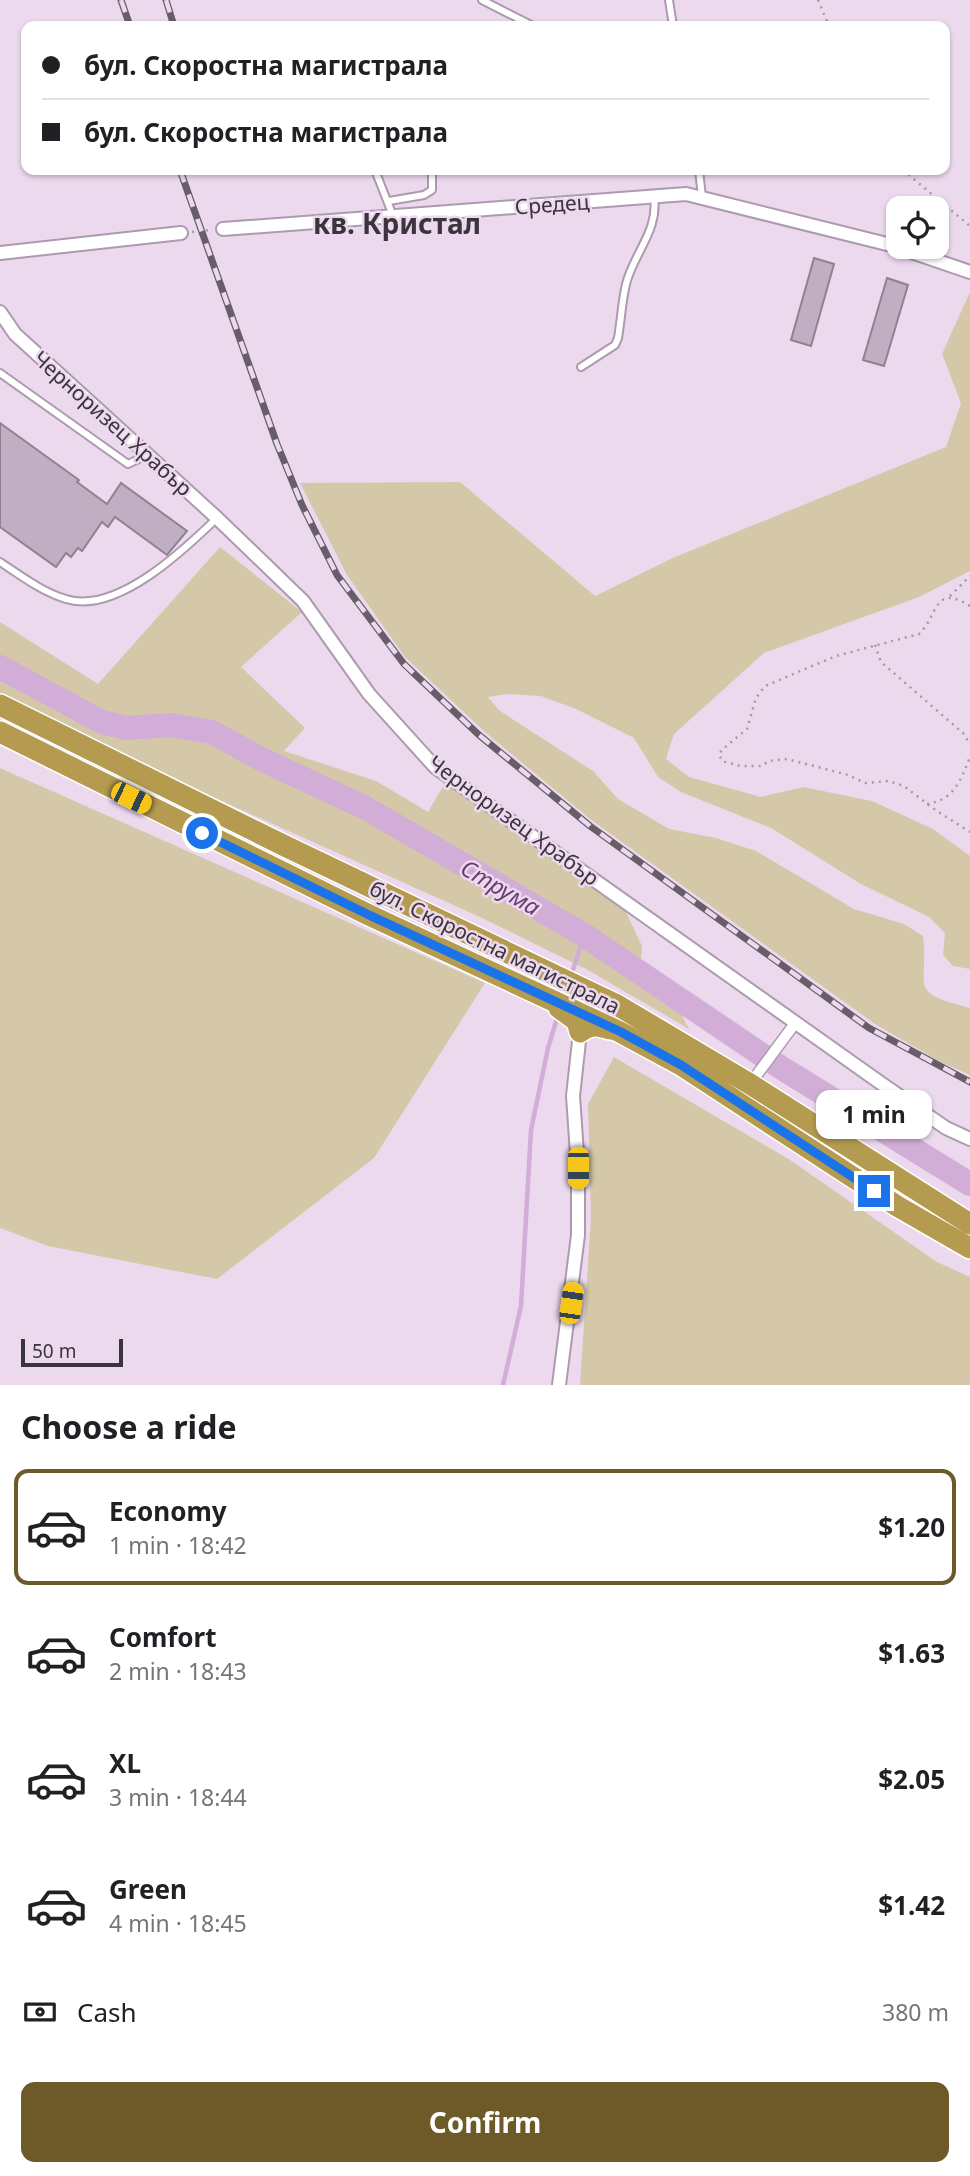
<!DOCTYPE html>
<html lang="en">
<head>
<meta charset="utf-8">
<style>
	body { margin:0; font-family:"Noto Sans",sans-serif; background:#f6f6f6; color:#202124; height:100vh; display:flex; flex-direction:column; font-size:26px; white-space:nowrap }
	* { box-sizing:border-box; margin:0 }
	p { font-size:23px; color:#757577 }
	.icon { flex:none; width:38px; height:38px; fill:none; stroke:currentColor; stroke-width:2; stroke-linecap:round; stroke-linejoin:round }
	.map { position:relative; height:1385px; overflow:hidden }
	.side { display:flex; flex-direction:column; background:#fff; flex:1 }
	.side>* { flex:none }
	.guide { position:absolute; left:21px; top:21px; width:929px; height:154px; border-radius:14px; box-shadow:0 2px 5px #0004; display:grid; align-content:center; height:154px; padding:0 21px; background:#fff }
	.tools { position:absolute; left:886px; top:196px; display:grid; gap:14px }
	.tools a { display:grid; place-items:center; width:63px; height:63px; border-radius:14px; background:#fff; box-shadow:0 2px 5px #0004; font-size:35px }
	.scale { position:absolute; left:21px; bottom:18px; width:102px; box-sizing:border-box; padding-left:7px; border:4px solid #3b343c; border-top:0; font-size:19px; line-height:24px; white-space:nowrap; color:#3b343c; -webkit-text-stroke:5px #ecd9ee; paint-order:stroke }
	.end { position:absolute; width:32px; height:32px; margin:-16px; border:9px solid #1a73e8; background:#fff; box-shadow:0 0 0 4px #fff }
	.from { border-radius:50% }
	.bubble { position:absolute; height:49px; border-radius:14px; background:#fff; box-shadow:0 2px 5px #0004; font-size:23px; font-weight:700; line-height:49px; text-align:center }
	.car { position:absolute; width:21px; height:42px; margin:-21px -10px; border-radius:9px; box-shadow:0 0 5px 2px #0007; background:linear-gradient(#f5c518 24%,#345 0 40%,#f5c518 0 76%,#345 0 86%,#f5c518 0) }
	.guide b { display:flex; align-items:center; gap:24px; height:66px; font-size:26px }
	.guide b+b { border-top:2px solid #e0e0e0 }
	.guide i { width:18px; height:18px; background:#202124 }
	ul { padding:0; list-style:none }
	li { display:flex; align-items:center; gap:21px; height:116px; margin:0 14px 10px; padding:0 7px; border:4px solid transparent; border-radius:14px }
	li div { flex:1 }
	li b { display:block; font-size:26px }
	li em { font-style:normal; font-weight:700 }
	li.on { border-color:#6d5a28 }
	li>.icon { width:63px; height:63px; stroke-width:1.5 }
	h2 { padding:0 21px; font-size:32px; line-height:84px }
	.pay { display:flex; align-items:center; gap:18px; height:77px; padding:0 21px; font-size:26px }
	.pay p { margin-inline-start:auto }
	.button { display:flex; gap:14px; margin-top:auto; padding:14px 21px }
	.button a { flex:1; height:80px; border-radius:14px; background:#6d5a28; color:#fff; font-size:28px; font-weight:700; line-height:80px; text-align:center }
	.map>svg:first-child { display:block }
	.green { fill:#d5c8a8 }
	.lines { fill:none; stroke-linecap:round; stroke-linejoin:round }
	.stream { stroke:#d2add7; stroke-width:4.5 }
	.river { stroke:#d2add7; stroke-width:24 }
	.building { fill:#c0aec2; stroke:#918093; stroke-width:2 }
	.service-casing { stroke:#ac9aae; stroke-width:10 }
	.pedestrian-casing { stroke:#ac9aae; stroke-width:13 }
	.minor-casing { stroke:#ac9aae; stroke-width:16 }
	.trunk-casing { stroke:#fff; stroke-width:24 }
	.path { stroke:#a698a8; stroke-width:2.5; stroke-dasharray:2 5; stroke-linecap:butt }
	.service { stroke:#fff; stroke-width:6 }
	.pedestrian { stroke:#fff; stroke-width:10 }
	.minor { stroke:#fff; stroke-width:12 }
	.trunk { stroke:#b49b50; stroke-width:21 }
	.rail-casing { stroke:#685e6a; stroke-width:7 }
	.rail { stroke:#ecd9ee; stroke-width:4.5; stroke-dasharray:13; stroke-linecap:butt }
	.route { stroke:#1a73e8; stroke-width:9 }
	.labels { text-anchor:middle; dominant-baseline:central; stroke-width:5; stroke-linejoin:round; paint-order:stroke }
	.street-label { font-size:21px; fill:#3b343c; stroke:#ecd9ee }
	.water-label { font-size:23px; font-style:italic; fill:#693a6f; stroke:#ecd9ee }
	.district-label { font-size:28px; font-weight:bold; fill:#3b343c; stroke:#ecd9ee }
</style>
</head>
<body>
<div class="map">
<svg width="970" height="1385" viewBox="0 0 970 1385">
	<rect width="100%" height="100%" fill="#ecd9ee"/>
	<path class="green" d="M970 292V571L919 597 764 653 674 734 666 759 689 777 761 797 803 787 872 801 933 829 970 856V969L953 966 943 955 945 933 929 917 861 884 771 828 681 792 658 777 634 738 576 709 541 696 508 694 488 697 500 711 593 771 618 799 669 829 716 838 756 851 854 909 904 924 923 936C929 988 906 992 970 1008V1075L939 1061 875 1024 590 819 485 732 405 657 347 575 300 483 460 482 595 596 675 557 946 447 961 403 942 354Z
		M220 547 302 612 241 667 305 728 284 751 376 781 428 812 445 783 625 910 642 946 639 983 679 1009 689 1029 586 969 480 917 168 777 0 694V622L98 684Z
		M0 768 485 983 374 1158 217 1279 48 1246 0 1228Z
		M614 1057 790 1160 937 1262 970 1277V1385H580L591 1218 588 1104Z"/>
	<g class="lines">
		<path class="stream" d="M573 970 584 935
			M503 1385 521 1306 531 1130 548 1048 558 1015"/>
		<path class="river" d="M0 667 102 722 126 728 171 725 212 732 261 759 364 807 584 935 780 1067 970 1184"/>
	</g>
	<path class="building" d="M814 258 834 264 811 346 791 340Z
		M887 278 908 285 884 366 863 360Z
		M0 423 79 480 77 482 107 504 121 483 187 531 167 555 115 517 108 527 102 522 82 551 78 548 71 557 66 553 56 567 0 527Z"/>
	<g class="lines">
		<g class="service-casing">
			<path id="service" d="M482 0 533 26
				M669 0 673 26
				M375 170 393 216
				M699 170 702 197
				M389 201 424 195 432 190V170
				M581 367 615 345 618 338C621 320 622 301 626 284 634 253 659 230 654 197
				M0 373 128 464 147 455
				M0 562C20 575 42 592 66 599 116 615 184 550 217 518"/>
		</g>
		<g class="pedestrian-casing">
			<path id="pedestrian" d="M750 1084 796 1022"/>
		</g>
		<g class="minor-casing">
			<path id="minor" d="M223 229 686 194 891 245 970 272
				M0 253 181 233
				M0 312 15 334 217 518 303 601 369 694 435 767 882 1084 946 1128 970 1139
				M559 1385 578 1235V1168L573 1096 580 1032"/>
		</g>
		<g class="trunk-casing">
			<path id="trunk" d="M0 705 285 846 617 1005 750 1084 970 1224
				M0 732 369 915 620 1032 681 1065 897 1206 970 1248
				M559 1008 577 1021 580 1032C591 1024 597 1025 610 1029"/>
		</g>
		<path class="path" d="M818 0 829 26
			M903 170 970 226
			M192 232 210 230
			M950 596 970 576
			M970 606C933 583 939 615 919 634L836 656 765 686 756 698 747 729 723 749 719 754 722 761 740 766H762L768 761 787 759 848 775 865 783 888 781 904 786 934 809 970 832
			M875 645 881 662 963 733 970 744
			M927 804C954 800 961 780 970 757"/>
		<use href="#service" class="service"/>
		<use href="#pedestrian" class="pedestrian"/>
		<use href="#minor" class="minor"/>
		<use href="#trunk" class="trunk"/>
		<g class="rail-casing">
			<path id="rail" d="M121 0 130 26
				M166 0 174 26
				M180 170 277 444 302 505 337 575 404 664 479 735 590 826 869 1028 970 1082"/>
		</g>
		<use href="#rail" class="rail"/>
	</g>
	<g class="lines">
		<path class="route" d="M202 833 369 915 621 1032 681 1065 874 1191"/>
	</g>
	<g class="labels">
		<g class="street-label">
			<text transform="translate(552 204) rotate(-4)">Средец</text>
			<text transform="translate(113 423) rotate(42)">Черноризец Храбър</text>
			<text transform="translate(514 820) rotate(36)">Черноризец Храбър</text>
			<text transform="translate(495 947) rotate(26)">бул. Скоростна магистрала</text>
		</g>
		<g class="water-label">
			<text transform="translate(501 887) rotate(30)">Струма</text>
		</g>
		<g class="district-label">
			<text x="397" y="223">кв. Кристал</text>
		</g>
	</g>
</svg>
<div class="tools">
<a><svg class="icon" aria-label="locate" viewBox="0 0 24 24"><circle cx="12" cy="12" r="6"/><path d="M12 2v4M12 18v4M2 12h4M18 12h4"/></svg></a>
</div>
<div class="scale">50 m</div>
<i class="end from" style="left:202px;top:833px"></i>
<i class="end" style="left:874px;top:1191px"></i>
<div class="bubble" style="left:816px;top:1090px;width:116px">1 min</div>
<i class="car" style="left:131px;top:798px;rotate:116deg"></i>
<i class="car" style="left:578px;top:1168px;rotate:180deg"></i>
<i class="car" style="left:571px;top:1303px;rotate:8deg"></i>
<div class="guide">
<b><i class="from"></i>бул. Скоростна магистрала</b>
<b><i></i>бул. Скоростна магистрала</b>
</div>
</div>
<section class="side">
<h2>Choose a ride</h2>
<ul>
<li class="on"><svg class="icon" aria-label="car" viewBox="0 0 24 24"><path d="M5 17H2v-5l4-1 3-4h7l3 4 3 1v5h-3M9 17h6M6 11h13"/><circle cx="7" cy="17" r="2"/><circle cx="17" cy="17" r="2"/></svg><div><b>Economy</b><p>1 min · 18:42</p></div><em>$1.20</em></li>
<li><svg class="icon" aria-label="car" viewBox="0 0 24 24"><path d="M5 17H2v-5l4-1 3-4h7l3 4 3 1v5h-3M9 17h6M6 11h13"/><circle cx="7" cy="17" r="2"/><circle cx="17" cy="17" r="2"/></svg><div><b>Comfort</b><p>2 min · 18:43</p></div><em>$1.63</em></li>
<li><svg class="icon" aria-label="car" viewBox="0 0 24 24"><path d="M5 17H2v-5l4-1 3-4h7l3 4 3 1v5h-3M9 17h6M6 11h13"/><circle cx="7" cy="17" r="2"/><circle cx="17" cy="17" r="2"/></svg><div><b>XL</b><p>3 min · 18:44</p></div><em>$2.05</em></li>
<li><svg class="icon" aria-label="car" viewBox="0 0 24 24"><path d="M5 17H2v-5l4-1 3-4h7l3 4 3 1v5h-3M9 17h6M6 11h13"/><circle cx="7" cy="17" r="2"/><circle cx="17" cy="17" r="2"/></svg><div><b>Green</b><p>4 min · 18:45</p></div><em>$1.42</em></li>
</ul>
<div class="pay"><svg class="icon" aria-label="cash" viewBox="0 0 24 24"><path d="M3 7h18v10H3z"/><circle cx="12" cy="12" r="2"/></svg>Cash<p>380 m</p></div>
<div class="button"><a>Confirm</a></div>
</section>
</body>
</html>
